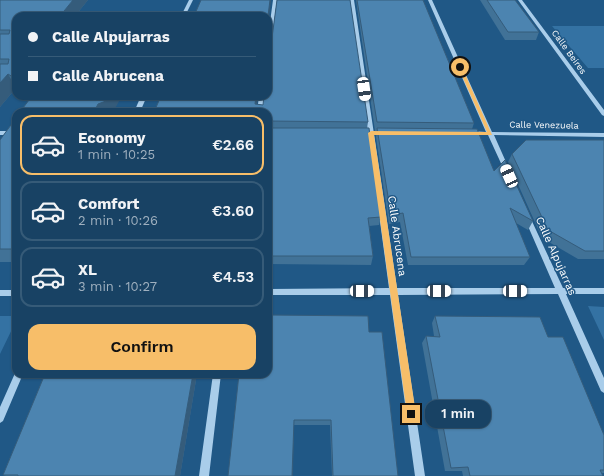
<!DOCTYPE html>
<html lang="en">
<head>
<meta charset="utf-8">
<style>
	body { margin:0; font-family:"Work Sans",sans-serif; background:#254d6d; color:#f1f3f6; height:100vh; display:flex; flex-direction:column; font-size:15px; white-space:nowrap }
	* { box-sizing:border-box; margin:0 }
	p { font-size:13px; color:#9fb0bf }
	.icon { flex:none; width:22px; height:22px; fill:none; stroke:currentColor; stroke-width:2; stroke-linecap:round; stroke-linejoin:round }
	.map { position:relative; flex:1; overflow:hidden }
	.drawer { position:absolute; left:12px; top:108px; width:260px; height:270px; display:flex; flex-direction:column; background:#184264; border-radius:12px; box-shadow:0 1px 3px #0004,0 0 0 1px #365b78 }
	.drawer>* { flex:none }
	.guide { position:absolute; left:12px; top:12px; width:260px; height:88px; border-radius:12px; box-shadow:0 1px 3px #0004,0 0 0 1px #365b78; display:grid; align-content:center; height:88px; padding:0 16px; background:#184264 }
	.end { position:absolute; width:18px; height:18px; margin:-9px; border:5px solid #f7be69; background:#111; box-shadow:0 0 0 2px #111 }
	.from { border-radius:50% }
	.bubble { position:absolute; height:28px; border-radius:12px; background:#184264; box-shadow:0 1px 3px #0004,0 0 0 1px #365b78; font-size:13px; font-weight:600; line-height:28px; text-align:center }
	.car { position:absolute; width:12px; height:24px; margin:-12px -6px; border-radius:5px; box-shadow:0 0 3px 1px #0007; background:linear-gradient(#fff 24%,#345 0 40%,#fff 0 76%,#345 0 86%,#fff 0) }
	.guide b { display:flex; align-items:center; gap:14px; height:38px; font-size:15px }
	.guide b+b { border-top:1px solid #365b78 }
	.guide i { width:10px; height:10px; background:#f1f3f6 }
	ul { padding:7px 0 0; list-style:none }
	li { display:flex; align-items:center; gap:12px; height:60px; margin:0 8px 6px; padding:0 8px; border:2px solid #365b78; border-radius:12px }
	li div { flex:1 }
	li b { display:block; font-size:15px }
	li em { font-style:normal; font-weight:600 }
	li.on { border-color:#f7be69 }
	li>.icon { width:36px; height:36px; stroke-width:1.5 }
	.button { display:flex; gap:8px; margin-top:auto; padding:8px 16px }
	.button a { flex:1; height:46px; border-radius:12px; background:#f7be69; color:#111; font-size:16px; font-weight:600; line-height:46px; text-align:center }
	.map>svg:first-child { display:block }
	.green { fill:#3472a3 }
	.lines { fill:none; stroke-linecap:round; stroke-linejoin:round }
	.minor { fill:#a9cdea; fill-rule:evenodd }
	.wall { fill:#417297 }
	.shaded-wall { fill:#355c7b }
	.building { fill:#4c84b0; stroke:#355c7b }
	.route { fill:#f7be69 }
	.labels { text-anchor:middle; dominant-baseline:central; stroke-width:3; stroke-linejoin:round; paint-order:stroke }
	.far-street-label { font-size:9px; fill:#fff; stroke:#205886 }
	.street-label { font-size:11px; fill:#fff; stroke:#205886 }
</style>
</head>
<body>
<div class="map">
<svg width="604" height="476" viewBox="0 0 604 476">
	<rect width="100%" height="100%" fill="#205886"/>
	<path class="green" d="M552 26H604V68H588Z
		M588 306 604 307V340Z
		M0 316H16V321L0 354Z"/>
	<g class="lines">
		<path class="minor" d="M189 0H193L185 16H181Z
			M273 0H277L270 53 268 54V37Z
			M350 0H354L397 288H555L524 217 527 215 530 217 563 288H604V294H566L604 378V393L601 391 558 294 398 295 425 476H415L390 295H268V289L389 288Z
			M428 0H432L492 132 604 133V137L494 135 510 171 509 172H505L488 135H470L467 133 470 131 486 132Z
			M518 0H522L604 110V116L602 115Z
			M141 96H147L140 112H134Z
			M259 96H265L263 112H257Z
			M0 131H16V135H0Z
			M0 290H16V296H0Z
			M16 371V374H23L3 421 0 423V407Z
			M213 374H221L209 476H199Z"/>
	</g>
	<path class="wall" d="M0 0H88L75 16H16V88L0 107Z
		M356 0H423L474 123 472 129 494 171 533 221 528 230 516 223 530 257 524 265H408L400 222 389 224 376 137 377 131H375Z
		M480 0H515L539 32 536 40H505Z
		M161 96H258L257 104 368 122 367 128 381 217 379 225 369 226 373 256 371 265 268 264V112Z
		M16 118V262H0V140Z
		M604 140V259H578L542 238 508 162 512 154Z
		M435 316 548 337 604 435V473H602L603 476H463L462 471H445L422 343 426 336H434L432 323Z
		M369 332 398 476H332L330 425H294L228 476Z
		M45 374H197L180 476H6L3 475Z"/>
	<path class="shaded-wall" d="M73 0H88L75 16H60Z
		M270 0H271L268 26V16Z
		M8 74 16 88 0 107V83Z
		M109 96H122L113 112H94L98 104Z
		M256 96H258L256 112 255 104Z
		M193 374H197L180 476H175Z
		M294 420 293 476H292Z"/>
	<path class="building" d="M0 0H73L60 16H16V79L8 74 0 83V64H8L9 59H0V34H9L10 30H0Z
		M201 0H270L268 16H194Z
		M277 0H350L368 122 268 121V112H154L161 96H256L255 104 263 105 264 96H268V47L271 45Z
		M357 0H423L474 123 377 122Z
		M487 0H515L539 32H508Z
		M32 96H109L106 101 98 104 94 112H20Z
		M16 118V249H0V140Z
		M268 128H369L381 217 368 218 373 256H268Z
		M377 128 477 129 494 171 505 160 533 221 510 208 530 257H411L403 213 391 215Z
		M526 140H604V251H585L548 230 512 154Z
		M268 315 368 316 369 332H382L398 476H333L331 420H294L292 476H228L239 374H268Z
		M435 316 540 317 548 337H563L604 435V470H600L603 476H470L468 467 451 468 426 336 440 337Z
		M45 374H193L175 476H18V475H3Z"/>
	<path class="route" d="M460 65 462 67 492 135H374L416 414 414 417 411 419 408 417 407 414 368 133 371 131 487 132 458 67Z"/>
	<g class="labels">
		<g class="far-street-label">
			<text transform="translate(569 52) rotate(54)">Calle Beires</text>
			<text transform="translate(544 125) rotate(1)">Calle Venezuela</text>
		</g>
		<g class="street-label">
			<text transform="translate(397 236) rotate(82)">Calle Abrucena</text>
			<text transform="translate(556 256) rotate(66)">Calle Alpujarras</text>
		</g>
	</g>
</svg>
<i class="end from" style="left:460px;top:67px"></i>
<i class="end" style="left:411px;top:414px"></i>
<div class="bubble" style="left:425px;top:400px;width:66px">1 min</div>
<i class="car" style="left:364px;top:89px;rotate:172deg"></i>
<i class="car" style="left:509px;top:176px;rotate:336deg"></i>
<i class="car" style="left:362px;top:291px;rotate:90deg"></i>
<i class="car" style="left:439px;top:291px;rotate:90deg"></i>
<i class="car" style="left:515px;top:291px;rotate:90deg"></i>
<div class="guide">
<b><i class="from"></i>Calle Alpujarras</b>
<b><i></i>Calle Abrucena</b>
</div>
<section class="drawer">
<ul>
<li class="on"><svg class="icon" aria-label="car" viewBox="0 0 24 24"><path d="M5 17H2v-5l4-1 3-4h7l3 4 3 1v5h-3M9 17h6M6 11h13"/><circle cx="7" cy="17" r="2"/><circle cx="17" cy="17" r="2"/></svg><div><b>Economy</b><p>1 min · 10:25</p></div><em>€2.66</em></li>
<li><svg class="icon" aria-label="car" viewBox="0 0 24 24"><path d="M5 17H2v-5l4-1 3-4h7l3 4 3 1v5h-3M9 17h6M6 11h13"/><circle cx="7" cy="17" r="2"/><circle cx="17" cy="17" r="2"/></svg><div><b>Comfort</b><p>2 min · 10:26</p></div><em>€3.60</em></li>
<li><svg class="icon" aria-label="car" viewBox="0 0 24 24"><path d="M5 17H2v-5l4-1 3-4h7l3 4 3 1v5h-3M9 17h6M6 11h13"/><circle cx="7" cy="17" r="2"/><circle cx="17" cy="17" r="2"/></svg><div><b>XL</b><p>3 min · 10:27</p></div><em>€4.53</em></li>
</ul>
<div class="button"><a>Confirm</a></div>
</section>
</div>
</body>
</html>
